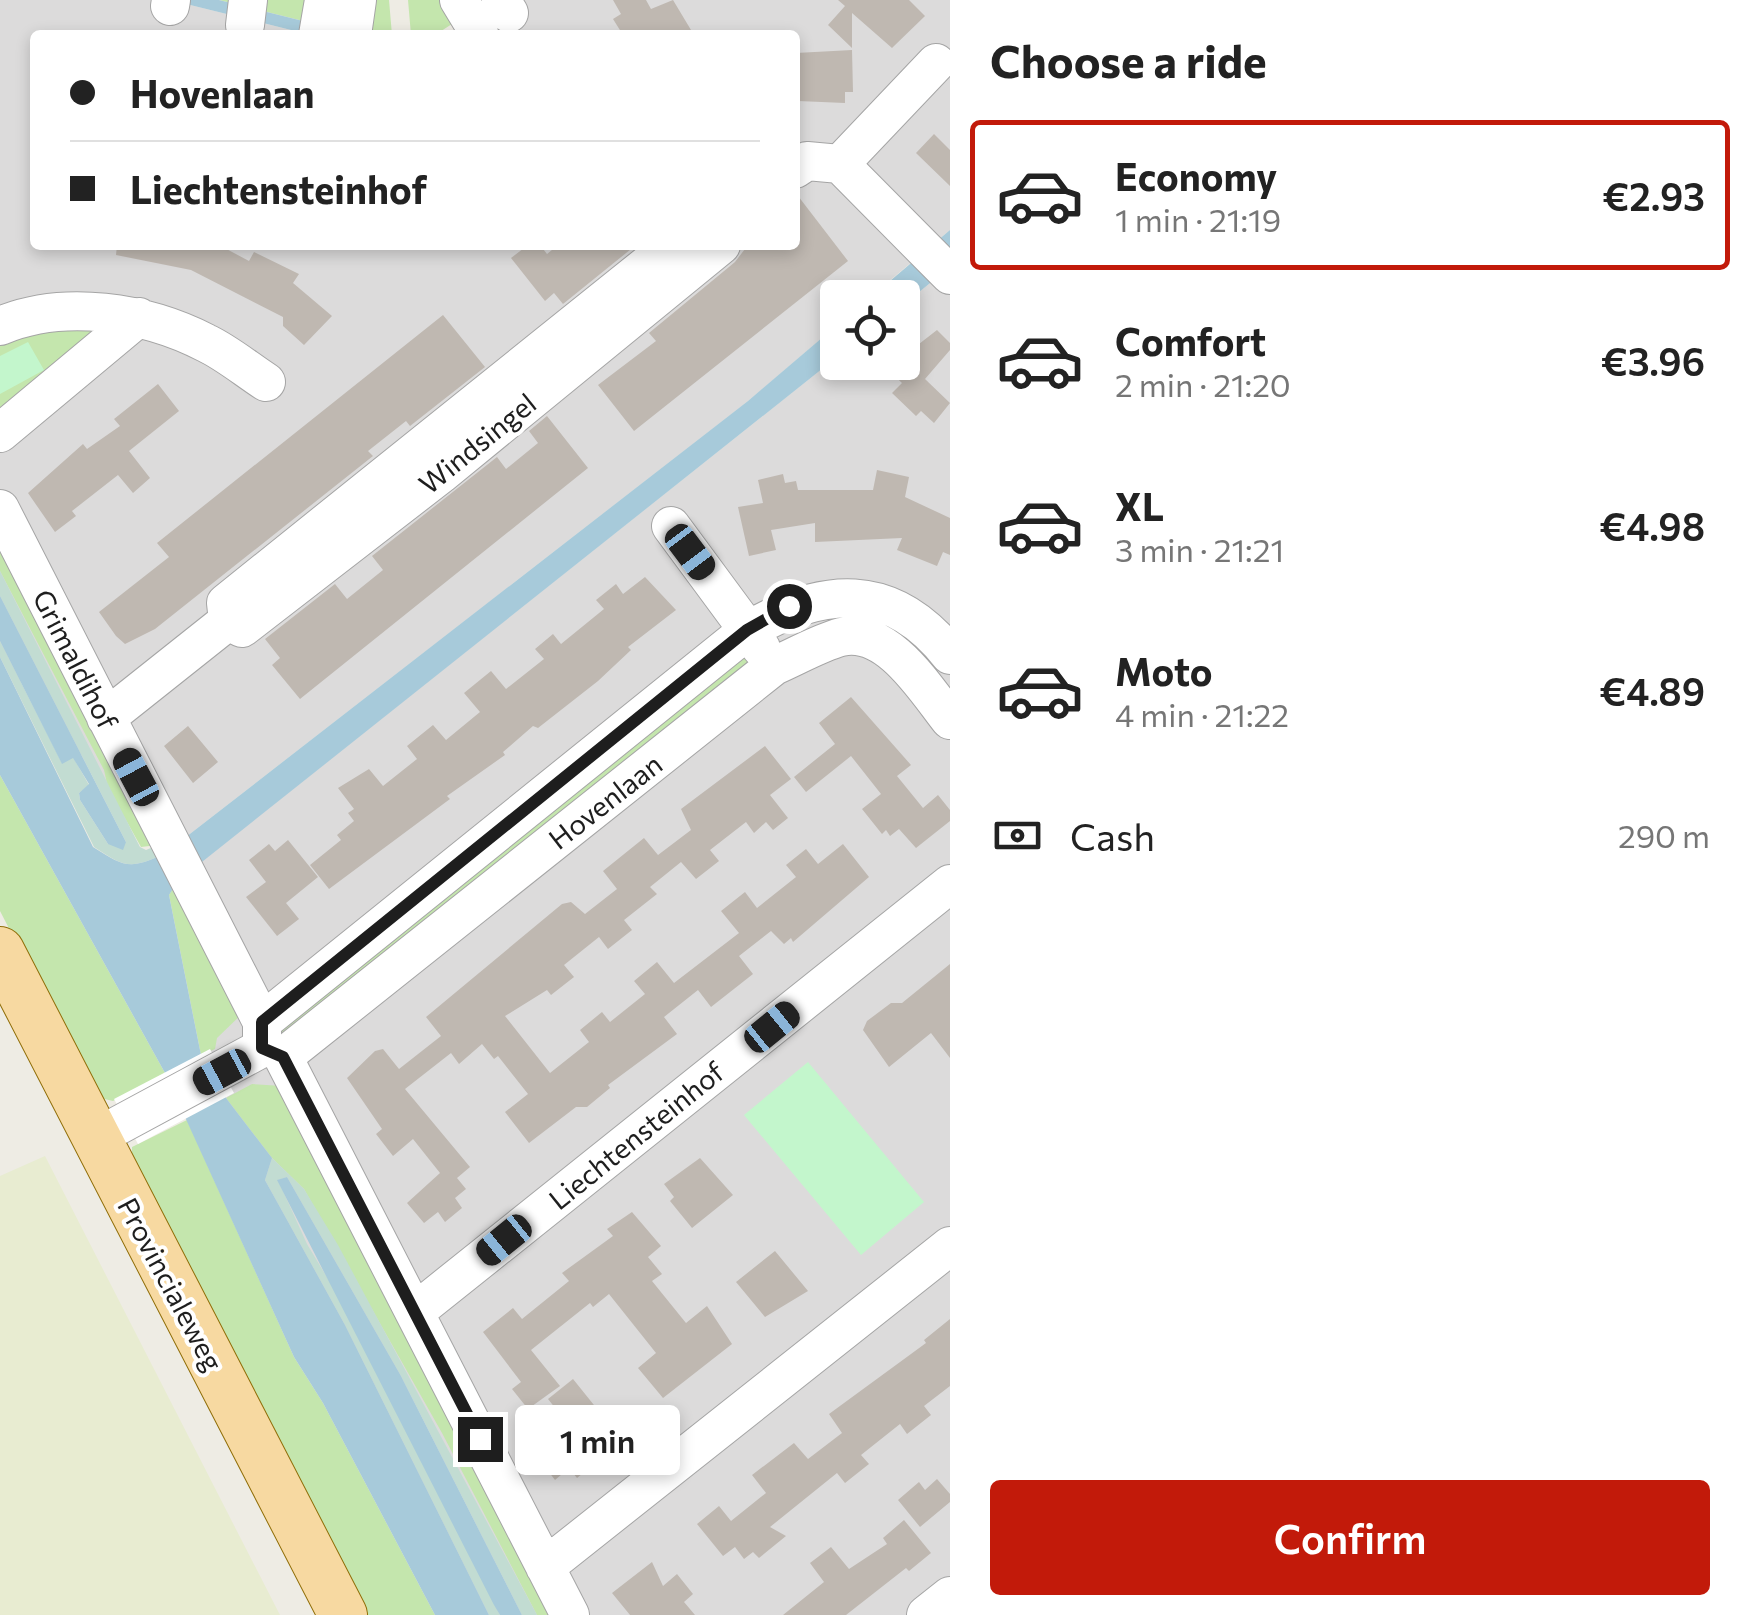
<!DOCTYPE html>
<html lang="en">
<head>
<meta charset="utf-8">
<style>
	body { margin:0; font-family:Commissioner,sans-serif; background:#f6f6f6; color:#222; height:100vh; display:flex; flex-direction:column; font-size:38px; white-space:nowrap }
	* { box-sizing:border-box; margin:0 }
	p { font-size:32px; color:#767676 }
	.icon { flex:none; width:55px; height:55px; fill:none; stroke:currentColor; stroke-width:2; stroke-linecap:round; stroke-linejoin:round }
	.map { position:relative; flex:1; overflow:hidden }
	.details { display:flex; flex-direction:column; background:#fff; width:800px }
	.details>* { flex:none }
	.top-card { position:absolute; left:30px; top:30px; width:770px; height:220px; border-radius:10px; box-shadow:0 5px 15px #0003; display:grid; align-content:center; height:220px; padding:0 40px; background:#fff }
	.buttons { position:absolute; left:820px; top:280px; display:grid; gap:20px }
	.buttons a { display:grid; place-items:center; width:100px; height:100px; border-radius:10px; background:#fff; box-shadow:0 5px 15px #0003; font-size:50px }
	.end { position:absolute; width:45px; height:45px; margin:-22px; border:12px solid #1e1e1e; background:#fff; box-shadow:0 0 0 5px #fff }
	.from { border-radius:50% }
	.bubble { position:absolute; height:70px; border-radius:10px; background:#fff; box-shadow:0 5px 15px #0003; font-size:32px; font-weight:600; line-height:70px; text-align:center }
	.car { position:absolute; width:30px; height:60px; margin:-30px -15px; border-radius:12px; box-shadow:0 0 8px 2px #0007; background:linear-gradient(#222 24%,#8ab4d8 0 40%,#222 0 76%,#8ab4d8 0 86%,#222 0) }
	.top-card b { display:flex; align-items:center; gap:35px; height:95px; font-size:38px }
	.top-card b+b { border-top:2px solid #e0e0e0 }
	.top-card i { width:25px; height:25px; background:#222 }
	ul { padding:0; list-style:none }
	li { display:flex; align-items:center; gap:30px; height:150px; margin:0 20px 15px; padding:0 20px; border:5px solid transparent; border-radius:10px }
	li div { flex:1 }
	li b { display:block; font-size:38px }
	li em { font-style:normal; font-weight:600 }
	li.active { border-color:#c21a0a }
	li>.icon { width:90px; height:90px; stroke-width:1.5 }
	h2 { padding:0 40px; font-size:45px; line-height:120px }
	.pay { display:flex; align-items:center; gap:25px; height:110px; padding:0 40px; font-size:38px }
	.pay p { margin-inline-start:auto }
	.action { display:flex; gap:20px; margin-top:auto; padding:20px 40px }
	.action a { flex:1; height:115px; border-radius:10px; background:#c21a0a; color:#fff; font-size:40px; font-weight:600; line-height:115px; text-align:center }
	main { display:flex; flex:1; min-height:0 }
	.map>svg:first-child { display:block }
	.residential { fill:#dcdbdb }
	.farmland { fill:#e8ecd1 }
	.grass { fill:#c4e6ad }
	.wetland { fill:#c2dcd2 }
	.park { fill:#c3f6cc }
	.water { fill:#a7cada }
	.pier { fill:#fff }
	.building { fill:#bfb8b1 }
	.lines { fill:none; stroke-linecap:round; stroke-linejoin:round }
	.minor-casing { stroke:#a5a5a5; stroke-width:40 }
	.major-casing { stroke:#906e08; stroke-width:50 }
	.minor { stroke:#fff; stroke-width:38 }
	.major { stroke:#f7d9a1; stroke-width:48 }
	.route { stroke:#1e1e1e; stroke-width:12 }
	.labels { text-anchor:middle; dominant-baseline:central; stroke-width:8; stroke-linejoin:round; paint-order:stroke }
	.street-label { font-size:28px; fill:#1e1e1e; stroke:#fff }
</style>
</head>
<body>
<main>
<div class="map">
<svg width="950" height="1615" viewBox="0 0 950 1615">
	<rect width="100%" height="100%" fill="#eeece4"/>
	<path class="residential" d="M0 0H170L311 35H35V245H795V35H465L520 0H950V230L870 297 838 298 837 325 747 402 164 854 0 657Z
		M950 267V1615H522L401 1376 500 1615H489L201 1055 177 881 837 357 838 362H902L903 305Z"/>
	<path class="farmland" d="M45 1156 241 1539 280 1615H0V1176Z"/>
	<path class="grass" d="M219 0H389L392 35 347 32Z
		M408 0H489L435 35H411Z
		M89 328 92 335 0 419V340L23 333Z
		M0 534 158 845 141 847 108 788 104 770 0 571Z
		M734 652 751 657 755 672 292 1041 282 1032 278 1020Z
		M0 775 165 1073 113 1101 96 1097 0 911Z
		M177 881 245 1011 217 1038 215 1049 201 1055 169 895Z
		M252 1084 283 1086 556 1615H537L442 1433 304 1189 272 1158 226 1098Z
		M187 1120 294 1357 323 1403 435 1615H359L199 1299 132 1155V1147Z"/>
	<path class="wetland" d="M0 571 140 847 146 850 158 845 164 854C129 870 125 867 94 847L0 657V641L62 763 73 757 89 785 79 793 80 800 108 844 126 842 0 596Z
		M272 1158 304 1189 338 1245 537 1615H522L401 1376 287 1177 278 1180 307 1244 352 1319 500 1615H489L345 1325 265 1180Z"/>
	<path class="park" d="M28 342 44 370 0 394V356Z
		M808 1062 924 1202 861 1255 744 1115Z"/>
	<path class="water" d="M170 0H219L347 32 311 35Z
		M950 230V267L903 305 902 298H870Z
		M837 325V357L178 881 169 895 201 1055 226 1098 272 1158 265 1180 345 1325 489 1615H435L323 1403 294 1357 165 1073 0 775V657L93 847C125 867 129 870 164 854L748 401Z
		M0 596 126 842 123 850 108 844 80 800 79 793 89 784 73 758 62 764 0 641Z
		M287 1177 401 1376 522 1615H500L494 1605 277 1180Z"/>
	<path class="pier" d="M210 1049 234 1093 138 1144 114 1099Z"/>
	<path class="building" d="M613 0H646L651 9 673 0 694 35H623L613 19 621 14Z
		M838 0H909L925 16 892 48 852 13V48L828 25 845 6Z
		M852 50 853 92H845V103L798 101 796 53Z
		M934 134 950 150V186L916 153Z
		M795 192 848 261 634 431 598 385 656 341 649 333 735 262 748 245H795Z
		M117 245H219L249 261 254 252 299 274 293 283 332 316 304 345 283 326V317L191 270 116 255Z
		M528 245H540L547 254 558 245H636L563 304 554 293 545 301 511 258Z
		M443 315 485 367 410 426 406 421 368 451 373 456 155 629 125 644 116 636 99 612 169 557 157 543Z
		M902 328 919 344 937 330 950 343V350L925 379 950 403 934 423 921 411 916 416 892 393 902 383 888 370 902 362Z
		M158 384 179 411 129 451 150 478 133 493 118 475 72 511 76 516 55 532 28 493 83 444 87 449 120 426 114 419Z
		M547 416 588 468 300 699 272 665 280 658 265 639 335 584 347 599 383 570 372 556 497 457 506 469 538 443 529 431Z
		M877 470 909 477 905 497 950 518V555L943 552 937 566 897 550 902 538 815 542V523L771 530 776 550 749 556 738 507 763 503 758 480 783 474 785 483 796 481 798 490H873Z
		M645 577 676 610 628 647 631 650 598 681 538 728 533 726 503 752 505 755 447 796 450 799 329 889 310 865 341 840 337 835 354 821 348 813 354 809 338 788 369 769 383 786 417 759 407 746 433 725 446 740 480 712 464 693 491 671 506 689 544 659 535 649 553 634 561 644 604 609 596 600 616 584 623 594Z
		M851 697 911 765 897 776 923 808 938 795 950 810V821L916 848 899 829 890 836 886 830 882 834 862 809 881 794 851 756 806 792 794 777 835 744 819 723Z
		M188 726 218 762 193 783 164 746Z
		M765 746 791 779 770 795 788 818 773 830 766 822 754 833 746 822 710 850 719 861 696 879 681 862 650 887 657 894 624 920 632 930 608 949 599 937 564 965 574 977 551 995 547 990 505 1016 550 1073 589 1042 580 1030 602 1012 610 1022 645 994 634 981 657 962 674 983 739 933 721 911 745 892 757 908 796 877 786 865 806 849 818 864 843 844 869 877 793 942 791 938 784 944 771 931 739 956 753 974 711 1007 698 990 664 1017 677 1034 608 1085 610 1088 587 1107H576L529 1143 505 1112 528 1094 498 1056 494 1059 482 1044 459 1064 451 1053 405 1089 470 1167 457 1178 466 1189 455 1198 462 1208 445 1222 438 1212 424 1223 407 1203 440 1173 413 1139 393 1156 376 1134 382 1129 347 1078 375 1051 383 1049 399 1069 441 1036 426 1017 562 904 571 902 585 914 617 889 603 871 644 838 658 855 691 830 681 809Z
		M288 840 318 877 286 903 299 919 277 936 246 897 266 882 249 860 269 844 275 851Z
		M950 964V1058L931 1033 889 1067 863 1030 867 1021 891 1003H902Z
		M700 1158 733 1195 692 1228 670 1201 674 1197 664 1184Z
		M632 1212 661 1246 648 1257 662 1274 652 1281 686 1323 707 1306 732 1344 663 1398 638 1368 656 1353 609 1294 593 1307 590 1303 531 1350 560 1386 528 1409 512 1389 521 1382 483 1332 513 1308 522 1319 569 1281 562 1273 613 1236 607 1229Z
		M775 1251 808 1291 765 1317 736 1282Z
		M950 1319V1386L924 1406 931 1415 907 1434 900 1424 861 1455 869 1464 845 1483 837 1473 770 1527 786 1536 759 1558 753 1552 744 1559 735 1547 723 1556 697 1524 719 1506 731 1521 766 1493 752 1475 794 1443 808 1459 842 1433 829 1414 926 1343 924 1340Z
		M573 1379 606 1420 589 1434 598 1445 587 1454 594 1464 577 1478 569 1468 555 1480 539 1459 572 1429 548 1399Z
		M937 1479 950 1494V1502L920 1527 898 1500 919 1482 925 1490Z
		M904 1520 931 1553 909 1571 906 1568 846 1615H783L824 1582 810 1563 831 1547 849 1569 887 1544 883 1538Z
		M652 1562 663 1586 677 1574 693 1594 684 1602 695 1615H630L612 1593Z"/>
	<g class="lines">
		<g class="minor-casing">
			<path id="minor" d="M459 0 479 33
				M501 0 509 13
				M170 6 171 0
				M245 25 248 0
				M318 35 324 0
				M352 35 357 0
				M840 164 950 275
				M795 169 807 161 840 164 936 63
				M672 245 226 603 228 621 242 628 441 474 721 245
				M0 326C64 299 146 312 206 343 227 353 246 369 266 382
				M0 433 139 317
				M0 509 262 1022V1047
				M671 526 761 648
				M106 718 228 621
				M262 1022 747 631C822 587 891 580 950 655
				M283 1057 774 666C795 657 819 643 841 637 888 626 926 690 950 720
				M283 1057 570 1615
				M95 1138 262 1048
				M415 1312 950 884
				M545 1567 950 1246
				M926 1615 950 1596"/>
		</g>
		<g class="major-casing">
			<path id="major" d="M0 951 343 1615"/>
		</g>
		<use href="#minor" class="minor"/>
		<use href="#major" class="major"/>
	</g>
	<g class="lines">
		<path class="route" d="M480 1439 283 1057 262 1048V1022L747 630 789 606"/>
	</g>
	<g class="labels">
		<g class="street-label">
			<text transform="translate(477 443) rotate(-39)">Windsingel</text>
			<text transform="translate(76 659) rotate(63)">Grimaldihof</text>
			<text transform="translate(605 801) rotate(-38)">Hovenlaan</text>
			<text transform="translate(636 1135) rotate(-39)">Liechtensteinhof</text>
			<text transform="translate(171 1284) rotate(62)">Provincialeweg</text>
		</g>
	</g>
</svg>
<div class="buttons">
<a><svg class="icon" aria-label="locate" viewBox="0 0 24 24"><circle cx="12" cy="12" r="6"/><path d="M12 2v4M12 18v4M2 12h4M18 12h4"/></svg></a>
</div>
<i class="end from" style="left:789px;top:606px"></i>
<i class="end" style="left:480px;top:1439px"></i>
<div class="bubble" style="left:515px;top:1405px;width:165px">1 min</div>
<i class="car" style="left:690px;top:552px;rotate:143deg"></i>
<i class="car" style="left:136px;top:777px;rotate:332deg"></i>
<i class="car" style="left:772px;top:1027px;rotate:51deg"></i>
<i class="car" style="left:222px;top:1072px;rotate:242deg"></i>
<i class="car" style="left:504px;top:1240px;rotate:231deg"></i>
<div class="top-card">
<b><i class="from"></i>Hovenlaan</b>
<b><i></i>Liechtensteinhof</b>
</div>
</div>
<section class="details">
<h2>Choose a ride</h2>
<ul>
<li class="active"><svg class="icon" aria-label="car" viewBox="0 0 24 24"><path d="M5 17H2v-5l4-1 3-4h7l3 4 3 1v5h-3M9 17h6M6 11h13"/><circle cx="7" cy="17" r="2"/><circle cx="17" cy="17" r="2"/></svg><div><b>Economy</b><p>1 min · 21:19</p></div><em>€2.93</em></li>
<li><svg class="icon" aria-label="car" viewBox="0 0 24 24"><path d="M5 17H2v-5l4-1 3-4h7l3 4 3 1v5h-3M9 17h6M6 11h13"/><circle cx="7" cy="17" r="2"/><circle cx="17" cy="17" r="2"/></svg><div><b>Comfort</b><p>2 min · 21:20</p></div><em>€3.96</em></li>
<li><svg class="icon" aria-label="car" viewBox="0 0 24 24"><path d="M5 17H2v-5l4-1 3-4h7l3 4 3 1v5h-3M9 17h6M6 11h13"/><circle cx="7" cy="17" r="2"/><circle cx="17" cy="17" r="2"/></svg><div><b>XL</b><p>3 min · 21:21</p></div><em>€4.98</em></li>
<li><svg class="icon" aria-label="car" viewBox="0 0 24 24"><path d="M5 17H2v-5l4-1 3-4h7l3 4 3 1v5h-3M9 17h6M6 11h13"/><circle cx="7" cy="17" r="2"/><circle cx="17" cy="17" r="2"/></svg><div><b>Moto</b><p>4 min · 21:22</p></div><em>€4.89</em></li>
</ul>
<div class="pay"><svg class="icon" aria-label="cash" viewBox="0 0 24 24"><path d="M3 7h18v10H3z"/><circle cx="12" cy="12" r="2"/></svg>Cash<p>290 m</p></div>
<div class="action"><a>Confirm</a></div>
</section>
</main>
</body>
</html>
